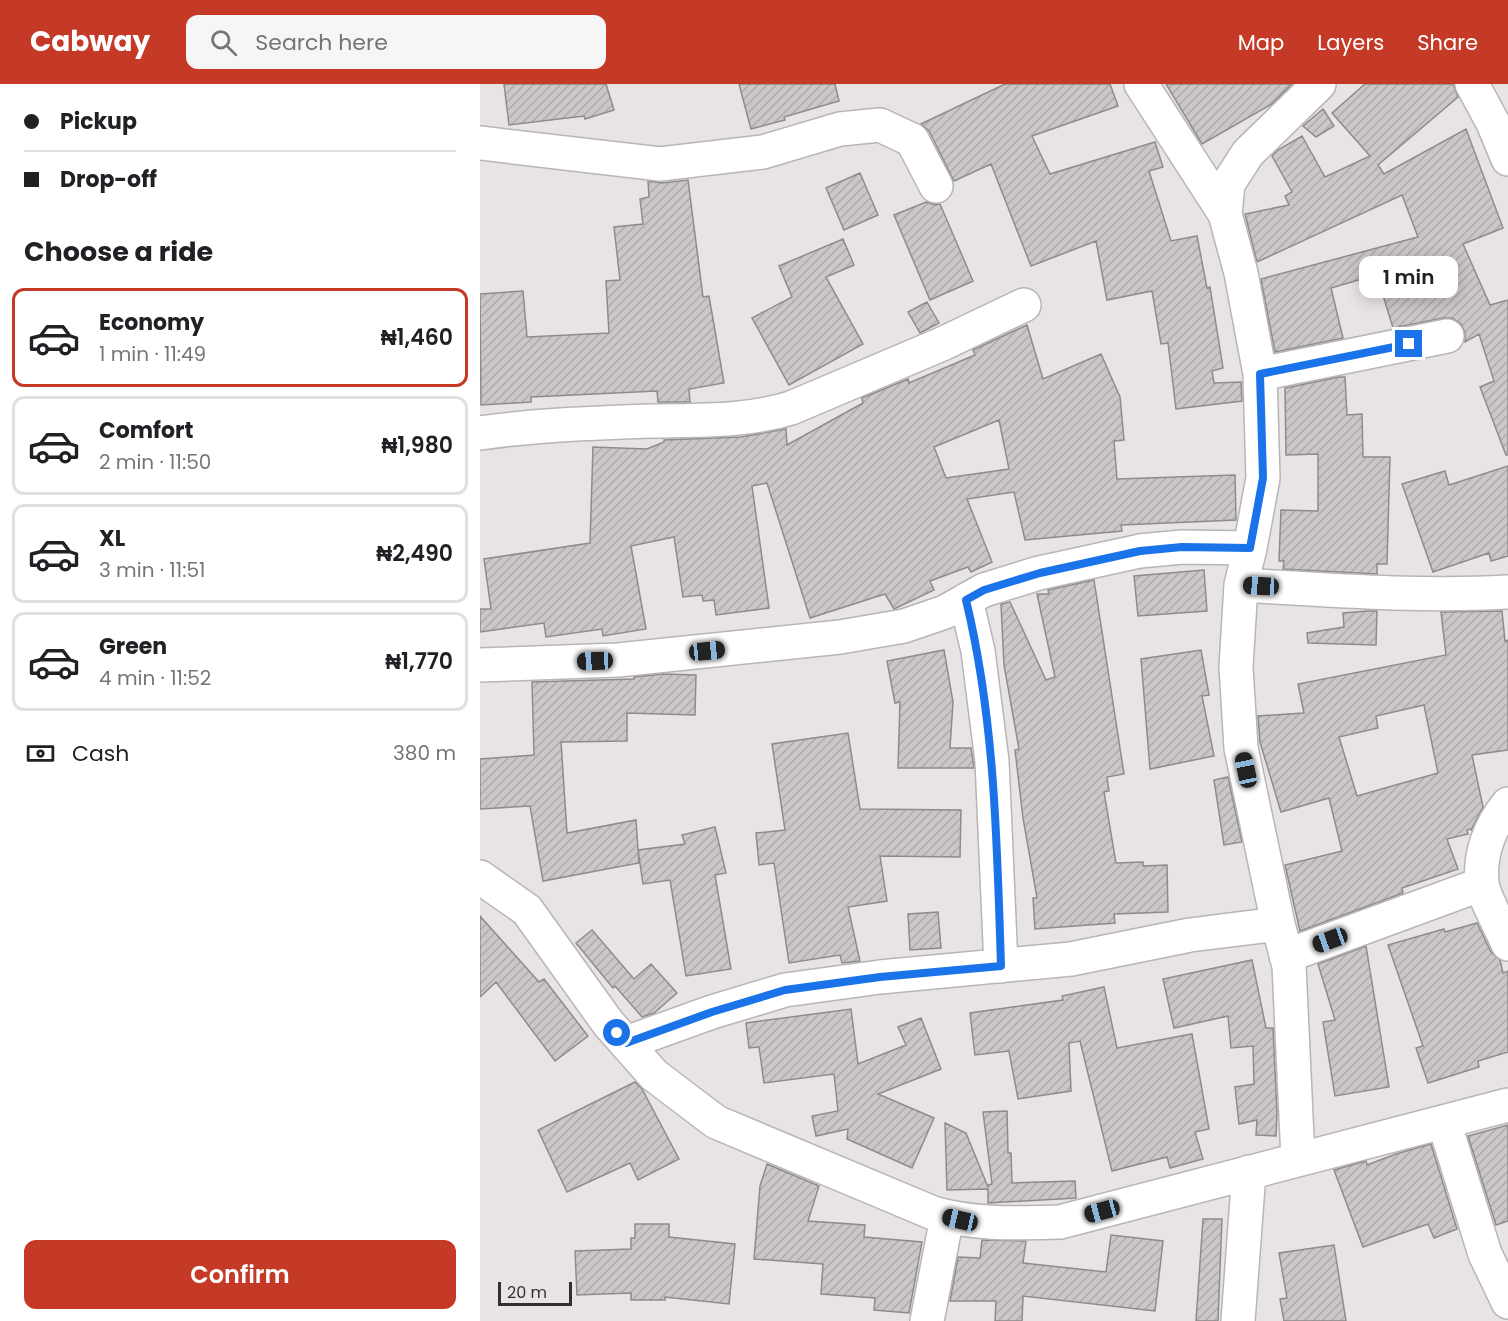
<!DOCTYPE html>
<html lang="en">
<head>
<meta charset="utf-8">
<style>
	body { margin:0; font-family:Poppins,sans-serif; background:#f6f6f6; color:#202124; height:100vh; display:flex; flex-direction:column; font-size:22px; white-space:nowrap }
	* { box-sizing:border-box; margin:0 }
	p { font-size:20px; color:#757577 }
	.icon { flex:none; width:33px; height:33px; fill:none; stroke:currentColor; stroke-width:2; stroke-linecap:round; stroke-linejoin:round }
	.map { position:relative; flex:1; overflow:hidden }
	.panel { display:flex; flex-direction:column; background:#fff; width:480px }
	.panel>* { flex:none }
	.banner { display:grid; align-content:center; height:132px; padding:0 24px; background:#fff }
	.scale { position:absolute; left:18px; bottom:15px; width:74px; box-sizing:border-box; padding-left:6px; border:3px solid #31302f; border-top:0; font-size:16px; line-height:21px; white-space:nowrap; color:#31302f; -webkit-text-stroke:4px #e8e4e3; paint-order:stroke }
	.end { position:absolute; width:27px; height:27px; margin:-14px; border:8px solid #1a73e8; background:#fff; box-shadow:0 0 0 3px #fff }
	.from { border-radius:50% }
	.bubble { position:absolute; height:42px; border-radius:12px; background:#fff; box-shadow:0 3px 15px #0003; font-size:20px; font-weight:600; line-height:42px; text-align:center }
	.car { position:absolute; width:18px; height:36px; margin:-18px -9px; border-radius:8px; box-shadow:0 0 4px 2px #0007; background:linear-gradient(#222 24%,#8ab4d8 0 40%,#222 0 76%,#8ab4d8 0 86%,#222 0) }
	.banner b { display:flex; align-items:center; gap:21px; height:57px; font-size:22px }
	.banner b+b { border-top:2px solid #e0e0e0 }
	.banner i { width:15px; height:15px; background:#202124 }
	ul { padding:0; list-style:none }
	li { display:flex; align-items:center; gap:18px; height:99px; margin:0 12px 9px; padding:0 12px; border:3px solid #e0e0e0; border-radius:12px }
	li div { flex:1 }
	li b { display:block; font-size:22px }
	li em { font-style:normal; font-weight:600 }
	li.current { border-color:#c53927 }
	li>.icon { width:54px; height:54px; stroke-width:1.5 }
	h2 { padding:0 24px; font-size:27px; line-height:72px }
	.pay { display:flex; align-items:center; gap:15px; height:66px; padding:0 24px; font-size:22px }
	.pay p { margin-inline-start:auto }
	.button { display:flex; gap:12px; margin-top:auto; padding:12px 24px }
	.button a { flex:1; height:69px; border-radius:12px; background:#c53927; color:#fff; font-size:24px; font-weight:600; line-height:69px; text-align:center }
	header { display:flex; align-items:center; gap:36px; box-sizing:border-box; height:84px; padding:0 30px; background:#c53927; color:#fff }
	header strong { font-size:28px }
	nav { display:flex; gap:33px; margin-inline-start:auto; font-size:21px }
	.search { width:420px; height:54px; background:#f6f6f6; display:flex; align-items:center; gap:15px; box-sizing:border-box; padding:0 21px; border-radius:12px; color:#757577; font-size:22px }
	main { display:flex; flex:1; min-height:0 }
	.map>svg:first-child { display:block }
	.building { fill:url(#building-hatch); stroke:#8f8b8b; stroke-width:1.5; fill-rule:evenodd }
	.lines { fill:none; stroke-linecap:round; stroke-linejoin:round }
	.minor-casing { stroke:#b9b5b4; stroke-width:36 }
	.minor { stroke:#fff; stroke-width:33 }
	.route { stroke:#1a73e8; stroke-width:8 }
</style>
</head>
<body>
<header>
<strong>Cabway</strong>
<div class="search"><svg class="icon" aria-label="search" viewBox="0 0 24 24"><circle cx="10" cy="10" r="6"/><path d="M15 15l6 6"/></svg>Search here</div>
<nav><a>Map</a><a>Layers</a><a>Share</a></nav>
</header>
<main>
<section class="panel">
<div class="banner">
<b><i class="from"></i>Pickup</b>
<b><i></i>Drop-off</b>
</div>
<h2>Choose a ride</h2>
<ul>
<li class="current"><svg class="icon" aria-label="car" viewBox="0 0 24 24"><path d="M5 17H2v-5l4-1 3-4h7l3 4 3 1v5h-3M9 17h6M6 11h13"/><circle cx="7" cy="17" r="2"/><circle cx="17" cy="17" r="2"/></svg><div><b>Economy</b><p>1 min · 11:49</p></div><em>₦1,460</em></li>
<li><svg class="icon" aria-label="car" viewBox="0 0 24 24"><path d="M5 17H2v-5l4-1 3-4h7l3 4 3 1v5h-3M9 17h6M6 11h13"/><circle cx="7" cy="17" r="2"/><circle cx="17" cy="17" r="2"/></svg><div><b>Comfort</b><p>2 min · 11:50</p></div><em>₦1,980</em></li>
<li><svg class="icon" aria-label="car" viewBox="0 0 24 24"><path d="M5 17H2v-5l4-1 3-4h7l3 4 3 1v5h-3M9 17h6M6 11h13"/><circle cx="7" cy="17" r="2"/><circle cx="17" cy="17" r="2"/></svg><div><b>XL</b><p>3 min · 11:51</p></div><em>₦2,490</em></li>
<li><svg class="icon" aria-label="car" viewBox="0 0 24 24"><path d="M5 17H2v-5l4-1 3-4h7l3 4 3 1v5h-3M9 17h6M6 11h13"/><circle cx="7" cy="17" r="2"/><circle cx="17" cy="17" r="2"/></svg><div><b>Green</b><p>4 min · 11:52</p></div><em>₦1,770</em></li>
</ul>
<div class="pay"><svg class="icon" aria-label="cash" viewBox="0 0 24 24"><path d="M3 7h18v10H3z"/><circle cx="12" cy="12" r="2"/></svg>Cash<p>380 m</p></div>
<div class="button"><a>Confirm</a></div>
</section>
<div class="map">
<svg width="1028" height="1237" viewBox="0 0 1028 1237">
	<defs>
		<pattern id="building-hatch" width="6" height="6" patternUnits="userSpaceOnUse" patternTransform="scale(1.5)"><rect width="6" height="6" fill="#cbc7c6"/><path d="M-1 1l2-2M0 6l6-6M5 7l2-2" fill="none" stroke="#afabaa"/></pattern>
	</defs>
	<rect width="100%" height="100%" fill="#e8e4e3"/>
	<path class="building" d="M24 0H126L134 26 105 35 104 32 29 41Z
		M259 0H355L359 17 304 33 305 36 271 45Z
		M525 0H630L638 22 552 52 570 90 675 58 683 83 669 87 691 157 717 152 727 204 730 203 743 284 732 287 734 299 761 298 762 317 696 325 688 259 681 260 672 207 627 216 616 157 551 182 511 80 474 97 449 47 441 40Z
		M686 0H812L792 20 722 60Z
		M885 0H972L974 2 978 13 898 81 904 90 986 45 1023 144 983 160 1010 221 1028 216V371H1026L1000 303 1014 297 999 250 985 258V249L981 240 972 234H963L913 244 902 208 896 209 892 192 851 204 863 254 795 268 781 195 938 153 922 111 777 178 765 130 809 121 805 112 812 108 792 72 798 66 822 52 845 93 890 72 852 29Z
		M843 25 854 42 836 53 823 42Z
		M380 89 398 131 364 146 346 104Z
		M208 96 223 213 229 212 244 299 209 305 210 318H178L177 307 51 313V318L1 321 0 210 43 207 47 253 129 249 126 197 140 196 134 143 163 140 160 115 169 113 168 97 182 99Z
		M446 118 455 121 460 120 493 197 450 216 414 131Z
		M363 155 374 181 346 193 383 260 309 301 272 234 312 213 299 182Z
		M447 218 459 239 440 249 428 228Z
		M547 241 563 295 621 270 640 313 644 356 634 357 637 395 755 391 756 436 641 441 642 447 545 456 534 408 487 415 512 478 491 488 488 483 450 497 454 506 414 525 405 510 330 534 287 399 272 402 289 524 236 531 234 516 223 517 222 511 203 513 194 453 151 462 166 545 123 552 122 545 66 553 64 539 0 548V525H11L4 475 110 459 113 363 167 365 184 358V356L261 353 306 345 307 361 383 319 382 314 428 295 429 299 495 271 493 266ZM519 336 529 385 466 394 454 363Z
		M859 293H865L867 331 882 330 883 373H910L907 480H897V490L803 485 804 477H799L801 426 838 427V370L806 371 805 304Z
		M1028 382V472L1011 477 1009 469 953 488 922 400 965 387 969 401Z
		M724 486 727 527 658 532 654 492Z
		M614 496 644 690 627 693 629 707 624 708 636 779 663 778V782L687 781 688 828 634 830 635 839 555 845 553 814H557L543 734 535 666 539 665 524 581 521 520 530 518 566 596 575 593 557 510H569L568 506Z
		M888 527H897L896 561 828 559 827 549 864 543 863 529Z
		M1022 527 1025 557 1028 556V666L992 671 1003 723 991 746 990 745 987 746 988 750 967 755 978 785 922 804 923 809 820 847 805 781 862 767 849 714 801 728 780 658 778 632 824 629 818 600 966 571 961 528ZM944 621 958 689 877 712 859 653 898 644 896 632Z
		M464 566 473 618 470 664H491L494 684H418L420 618 415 619 407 577Z
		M721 566 729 611 722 612 734 672 670 685 661 575Z
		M183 590 216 591 215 631 147 629V657L81 658 87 749 156 736 159 779 63 797 50 722 0 725V675L54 671 52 598 154 595V593Z
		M368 649 380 725 481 726 480 773 400 772 407 817 368 823 380 877 362 879 360 871 309 879 294 779 279 781 276 749 305 746 292 660Z
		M748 693 762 758 744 761 734 696Z
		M235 743 246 789 235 791 251 885 206 892 190 796 163 800 158 766 205 760 202 751Z
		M458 828 461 864 430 866 428 830Z
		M0 832 59 898 64 895 108 952 75 977 16 898 0 913Z
		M997 839 1011 868 1020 876 1023 889 1028 887V968L998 977 999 983 948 999 936 964 943 962 908 861 964 845 965 848Z
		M112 846 154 895 171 880 197 909 174 929 162 933 135 902 133 904 96 859Z
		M886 862 909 1003 855 1012 843 938 855 936 838 880Z
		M772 876 786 944H793L797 1029 796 1052 776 1051 777 1036 759 1040 755 1003 774 1000 773 962 751 964 748 932 694 944 683 895Z
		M624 903 637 964 712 950 729 1045 715 1048 723 1075 690 1084 687 1073 632 1087 600 957 589 959 591 1007 538 1015 529 967 495 971 490 929 583 916 582 912Z
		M371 925 378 980 426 961 418 943 441 934 461 985 398 1010 454 1034 432 1084 367 1055 368 1045 336 1052 332 1032 358 1027 354 990 284 999 279 963 269 964 266 939Z
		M155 998 162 1005 199 1075 158 1096 150 1079 87 1108 58 1046Z
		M527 1027 528 1069H531L532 1099 595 1097 596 1114 508 1119V1105L467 1106 465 1039 486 1049 508 1103V1101L512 1100 503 1028Z
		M1028 1041V1137L1016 1141 988 1052Z
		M951 1060 977 1145 954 1154 948 1140 883 1163 854 1086 886 1077 887 1081 916 1070Z
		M287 1080 339 1102 328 1137 385 1141 384 1153 442 1158 429 1229 394 1226 395 1214 341 1210 343 1180 274 1175 280 1102Z
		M723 1135H742L738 1237H716Z
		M155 1140H189V1153L255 1160 249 1220 185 1213V1216H151V1209L97 1211 95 1167 151 1165V1154H155Z
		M631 1151 683 1157 675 1227 543 1212 542 1237H515L516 1217H470L478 1173 500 1174 502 1156 546 1157 543 1179 626 1188Z
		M854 1161 866 1237H804L800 1215 807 1214 799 1169Z"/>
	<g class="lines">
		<g class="minor-casing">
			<path id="minor" d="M661 0 745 130
				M992 0 1013 39 1028 75
				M0 59 180 80 283 68 360 45 400 41 432 56 456 102
				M780 290 967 252
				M0 349C56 341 113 339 170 337 217 336 266 338 311 324L462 260 544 221
				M761 501C850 506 939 513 1028 508
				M486 516 498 567 512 677 521 882
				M0 581 138 576 360 553 424 542 465 528 504 506 559 489 660 467 702 463 770 464
				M1028 720C1010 742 999 770 1002 799 1003 811 1022 846 1028 860
				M0 793 47 826 128 939 174 991 236 1038 453 1129C495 1141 537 1139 580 1138L1028 1021
				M806 872 1002 800
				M146 959 232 928 305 906 400 893 591 875 710 851 798 840
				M964 1038 1005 1170 1028 1218
				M818 1075 809 882 798 840 761 664 756 583 761 501 770 464 783 394 780 290 761 189 745 130 748 100 768 69 839 0
				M447 1237 467 1133
				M758 1237 769 1088"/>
		</g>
		<use href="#minor" class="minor"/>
	</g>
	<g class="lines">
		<path class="route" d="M137 949 146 959 232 928 305 906 400 893 521 882C517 759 515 636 486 516L504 506 560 489 660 467 702 463 770 464 783 394 780 290 929 260"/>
	</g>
</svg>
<div class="scale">20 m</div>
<i class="end from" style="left:137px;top:949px"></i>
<i class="end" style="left:929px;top:260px"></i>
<div class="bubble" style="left:879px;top:172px;width:99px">1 min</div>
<i class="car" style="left:781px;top:502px;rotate:273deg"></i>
<i class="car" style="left:227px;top:567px;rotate:84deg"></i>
<i class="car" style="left:115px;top:577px;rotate:268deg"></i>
<i class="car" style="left:766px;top:686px;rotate:348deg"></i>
<i class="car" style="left:850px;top:856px;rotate:250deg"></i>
<i class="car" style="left:622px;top:1127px;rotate:255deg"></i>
<i class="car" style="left:480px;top:1136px;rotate:283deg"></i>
</div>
</main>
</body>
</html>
